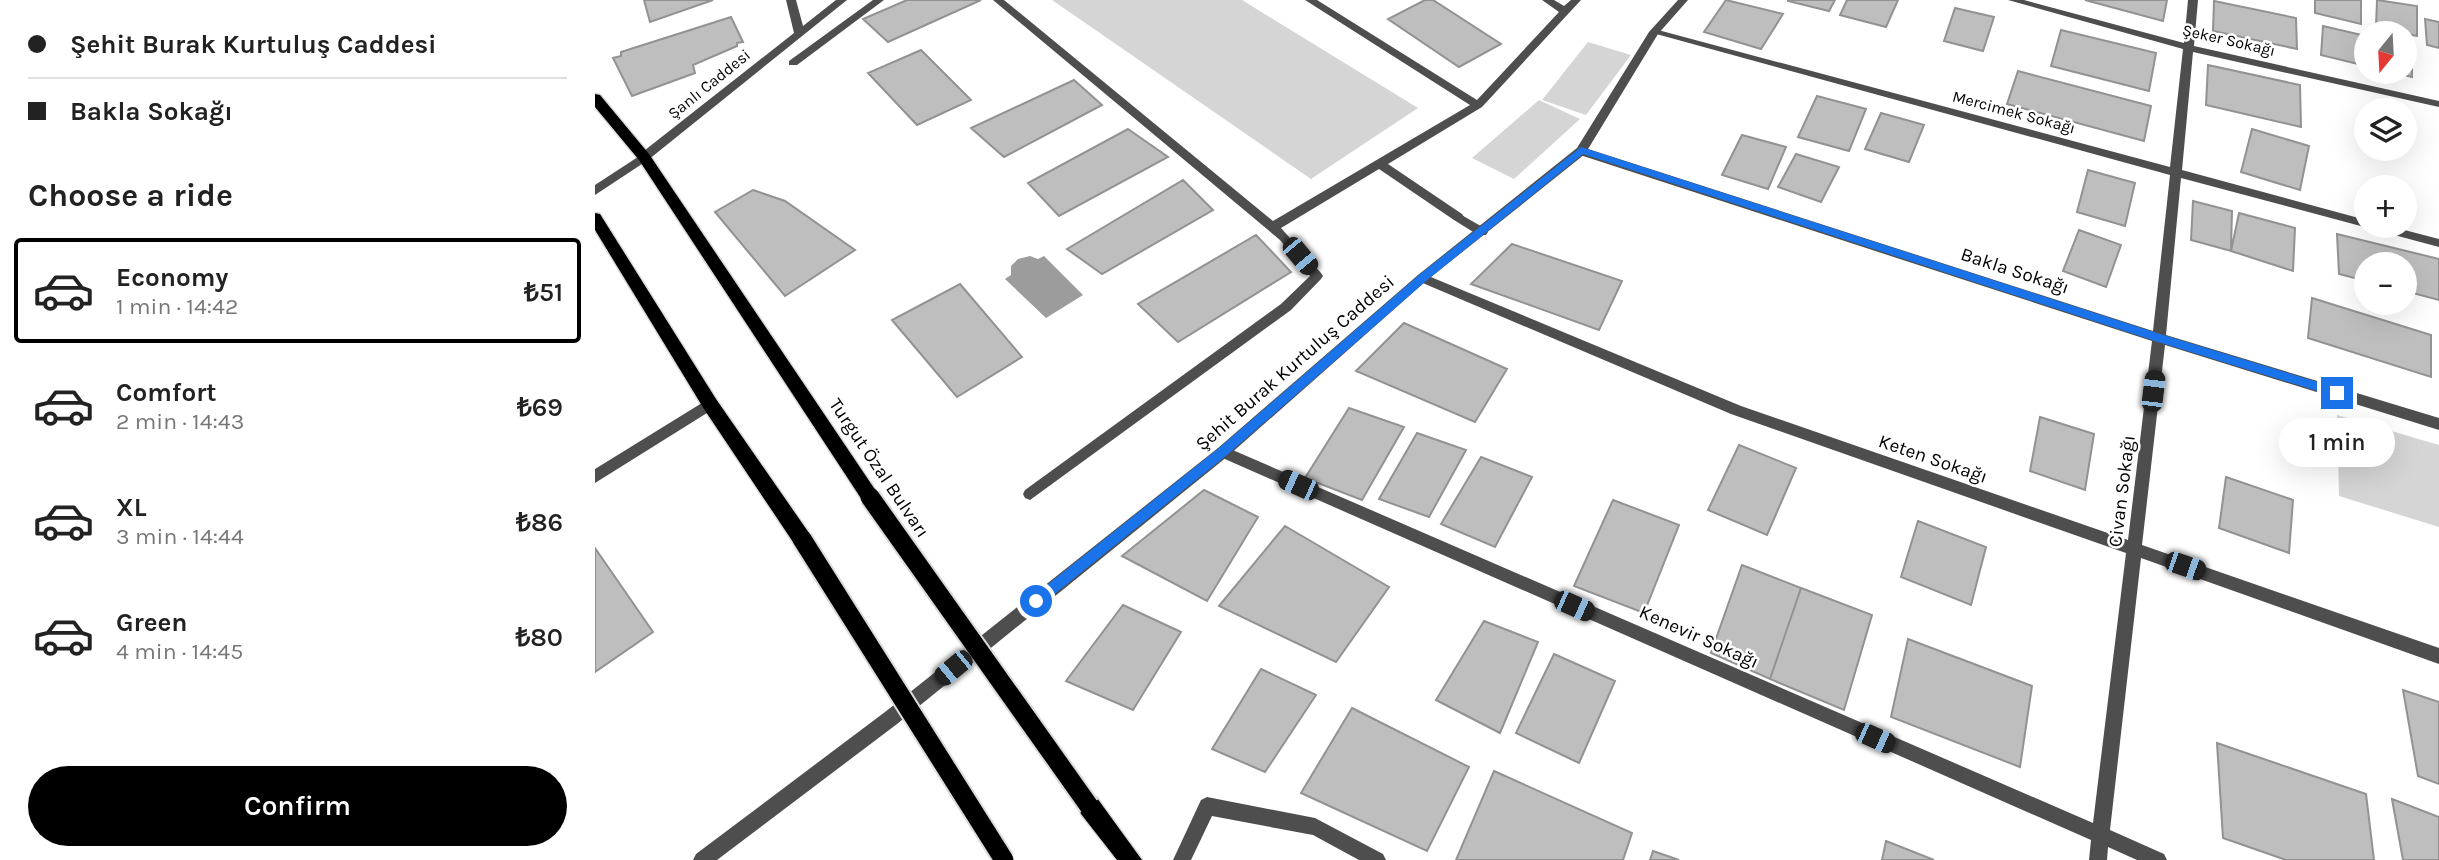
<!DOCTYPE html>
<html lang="en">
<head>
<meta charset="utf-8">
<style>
	body { margin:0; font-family:Karla,sans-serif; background:#f2f2f2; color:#222; height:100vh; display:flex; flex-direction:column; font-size:26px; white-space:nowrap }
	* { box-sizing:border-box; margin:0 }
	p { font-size:23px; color:#767676 }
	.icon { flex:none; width:38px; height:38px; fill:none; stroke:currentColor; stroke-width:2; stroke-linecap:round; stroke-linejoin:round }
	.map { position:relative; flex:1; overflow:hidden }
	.sheet { display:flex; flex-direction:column; background:#fff; width:595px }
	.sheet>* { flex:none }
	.guide { display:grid; align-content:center; height:154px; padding:0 28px; background:#fff }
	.needle { width:46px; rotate:198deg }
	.fabs { position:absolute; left:1759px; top:21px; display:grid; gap:14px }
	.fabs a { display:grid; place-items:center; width:63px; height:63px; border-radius:50%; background:#fff; box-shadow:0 7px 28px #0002; font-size:35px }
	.end { position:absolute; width:32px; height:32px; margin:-16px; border:9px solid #1a73e8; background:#fff; box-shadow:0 0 0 4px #fff }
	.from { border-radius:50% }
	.bubble { position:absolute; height:49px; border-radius:24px; background:#fff; box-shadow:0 7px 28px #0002; font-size:23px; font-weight:600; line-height:49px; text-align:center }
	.car { position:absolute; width:21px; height:42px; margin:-21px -10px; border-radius:9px; box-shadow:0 0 5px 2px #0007; background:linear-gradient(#222 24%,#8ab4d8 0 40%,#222 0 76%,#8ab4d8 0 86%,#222 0) }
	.guide b { display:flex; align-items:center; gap:24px; height:66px; font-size:26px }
	.guide b+b { border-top:2px solid #e0e0e0 }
	.guide i { width:18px; height:18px; background:#222 }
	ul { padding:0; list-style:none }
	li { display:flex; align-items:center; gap:21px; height:105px; margin:0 14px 10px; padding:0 14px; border:4px solid transparent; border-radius:7px }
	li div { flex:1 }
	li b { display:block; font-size:26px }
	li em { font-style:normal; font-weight:600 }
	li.selected { border-color:#000 }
	li>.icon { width:63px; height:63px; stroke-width:1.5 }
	h2 { padding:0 28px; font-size:32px; line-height:84px }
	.primary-button { display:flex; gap:14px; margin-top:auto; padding:14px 28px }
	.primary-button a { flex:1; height:80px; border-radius:42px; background:#000; color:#fff; font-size:28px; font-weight:600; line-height:80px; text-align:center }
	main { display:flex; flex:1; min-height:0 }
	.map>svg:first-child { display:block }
	.green { fill:#d5d5d5 }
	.water { fill:#9c9c9c }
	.building { fill:#bebebe; stroke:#929292; stroke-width:2 }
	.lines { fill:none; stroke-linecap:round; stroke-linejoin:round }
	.primary-casing { stroke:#dbdbdb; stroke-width:3 }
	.service { fill:#4e4e4e; fill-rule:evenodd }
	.minor { fill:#4e4e4e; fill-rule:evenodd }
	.tertiary { fill:#4e4e4e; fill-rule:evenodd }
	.primary { fill:#000; fill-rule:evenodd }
	.primary-bridge-casing { stroke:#dbdbdb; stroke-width:23; stroke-linecap:butt }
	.primary-bridge { stroke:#000; stroke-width:19 }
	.route { fill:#1a73e8 }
	.labels { text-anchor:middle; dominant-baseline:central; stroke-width:5; stroke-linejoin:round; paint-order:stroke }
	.far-street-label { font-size:16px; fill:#000; stroke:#fff }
	.street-label { font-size:19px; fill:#000; stroke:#fff }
</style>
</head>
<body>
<main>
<section class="sheet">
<div class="guide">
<b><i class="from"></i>Şehit Burak Kurtuluş Caddesi</b>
<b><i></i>Bakla Sokağı</b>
</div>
<h2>Choose a ride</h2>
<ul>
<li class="selected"><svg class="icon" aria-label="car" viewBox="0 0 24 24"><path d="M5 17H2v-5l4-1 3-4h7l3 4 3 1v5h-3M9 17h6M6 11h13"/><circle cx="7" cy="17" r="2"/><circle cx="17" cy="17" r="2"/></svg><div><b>Economy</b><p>1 min · 14:42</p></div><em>₺51</em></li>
<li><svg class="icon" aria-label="car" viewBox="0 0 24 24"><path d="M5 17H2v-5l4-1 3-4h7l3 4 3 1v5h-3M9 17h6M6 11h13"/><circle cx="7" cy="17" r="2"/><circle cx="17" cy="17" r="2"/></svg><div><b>Comfort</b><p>2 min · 14:43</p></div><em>₺69</em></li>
<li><svg class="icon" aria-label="car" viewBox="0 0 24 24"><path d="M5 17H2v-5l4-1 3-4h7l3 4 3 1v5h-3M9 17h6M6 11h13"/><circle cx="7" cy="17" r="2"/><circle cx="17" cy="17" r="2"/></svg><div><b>XL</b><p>3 min · 14:44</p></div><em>₺86</em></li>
<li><svg class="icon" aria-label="car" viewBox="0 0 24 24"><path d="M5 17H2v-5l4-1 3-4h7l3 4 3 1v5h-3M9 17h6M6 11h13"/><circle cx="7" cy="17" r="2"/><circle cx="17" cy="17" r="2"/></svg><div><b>Green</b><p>4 min · 14:45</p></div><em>₺80</em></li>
</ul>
<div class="primary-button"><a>Confirm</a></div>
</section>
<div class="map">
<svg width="1844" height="860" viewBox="0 0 1844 860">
	<rect width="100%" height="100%" fill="#fff"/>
	<path class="green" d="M457 0H647L823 108 716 179Z
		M993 42 1036 55 991 115 947 100Z
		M944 100 985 119 919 179 877 158Z
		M1742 415 1844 445V527L1744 496Z"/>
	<path class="water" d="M435 256 443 259 449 256 488 295 451 318 410 279 416 275V266L423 259Z"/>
	<path class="building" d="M49 0H118L55 22Z
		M312 0H386L293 42 268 19Z
		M830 0H838L906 44 864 67 793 19Z
		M1131 0 1188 14 1166 49 1109 32Z
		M1240 0 1234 11 1193 1V0Z
		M1252 0H1303L1291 27 1245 15Z
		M1490 0H1572L1568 21Z
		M1720 0H1766V24L1720 13Z
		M1782 0 1822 6V36L1781 27Z
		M1619 1 1701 18 1702 49 1618 31Z
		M1360 8 1399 17 1388 51 1349 41Z
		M136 17 148 42 142 43V46L98 65 100 73 37 96 18 58 26 56V52Z
		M1830 19 1844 22V48L1832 45Z
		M1728 26 1771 36V66L1726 55Z
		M1466 30 1561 53 1554 91 1456 66Z
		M1810 45 1817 47V77L1796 72H1810Z
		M326 50 376 100 322 125 273 73Z
		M1613 65 1705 85 1706 127 1611 105Z
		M1423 71 1556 106 1549 141 1412 104Z
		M479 80 507 105 409 157 376 128Z
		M1222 96 1271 109 1254 151 1203 137Z
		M1286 113 1329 125 1314 162 1270 149Z
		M533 129 573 157 464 216 433 183Z
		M1657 129 1714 146 1705 190 1646 172Z
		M1147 135 1191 147 1173 189 1127 175Z
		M1201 154 1244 167 1226 202 1183 187Z
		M1493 170 1540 183 1530 226 1482 212Z
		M588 180 618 210 507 274 472 249Z
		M158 190 190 201 260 250 190 296 120 212Z
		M1598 201 1637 211 1636 251 1596 240Z
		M1644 213 1700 228 1698 271 1636 251Z
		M1484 230 1526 245 1511 287 1468 271Z
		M1742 234 1844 259V300L1810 291V264H1771V281L1744 274Z
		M661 235 696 272 583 342 543 304Z
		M917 244 1027 281 1004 330 876 284Z
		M365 284 427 357 362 397 297 320Z
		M1717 298 1836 335V377L1713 338Z
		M809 323 912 369 880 422 761 371Z
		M754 408 809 427 767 500 710 478Z
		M1445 417 1499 434 1490 490 1435 471Z
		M822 433 871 450 834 517 784 499Z
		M1144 445 1201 468 1172 535 1113 510Z
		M886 457 937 477 900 547 846 524Z
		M1631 477 1698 500 1694 553 1624 528Z
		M609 490 663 517 612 601 527 556Z
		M1018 500 1084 525 1049 613 979 586Z
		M1323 521 1391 547 1376 605 1306 577Z
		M690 526 794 587 741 662 624 606Z
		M0 548 58 632 0 672Z
		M1147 565 1206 588 1175 679 1116 653Z
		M1206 588 1277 615 1249 710 1175 679Z
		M528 605 586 632 538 710 471 681Z
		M889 621 943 642 905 733 841 700Z
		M1313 639 1437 686 1425 767 1296 717Z
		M959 654 1020 681 984 763 921 733Z
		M666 669 721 695 670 772 617 749Z
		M1808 690 1844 702V784L1823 776Z
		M757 708 874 767 832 851 706 793Z
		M1622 743 1771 794 1779 860H1691L1628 838Z
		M899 771 1037 833 1028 860H861Z
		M1797 799 1844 817V860H1808Z
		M1291 841 1339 860H1287Z
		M1058 851 1084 860H1055Z"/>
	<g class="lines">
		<g class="primary-casing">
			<path id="primary" d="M0 94 5 95 54 154 281 491 284 497 281 503 275 505 269 503 44 160 0 107Z
				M0 213 5 214 121 399 214 533 216 539 214 545 207 547 200 545 109 409 0 230Z
				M494 795 502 798 547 860H522L486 814 483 806 486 798Z"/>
		</g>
		<path class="service" d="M278 0H289L202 65H194V61Z
			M398 0H409L678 221 875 105 710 0H722L882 100 964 12 947 0H959L969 6 976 0H986L887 107 793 164 867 214 869 217 867 220H859L784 169 686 228 726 273 728 276 726 279 696 310 435 500 430 498 428 494 430 490 686 304 715 276 685 240Z"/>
		<path class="minor" d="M191 0H201L208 26 241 0H252L53 160H45V154L199 33Z
			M1413 0H1429L1589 43 1593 0H1603L1599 46 1844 101V107L1598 52 1587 170 1771 220V226H1794L1844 239V247L1586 178 1571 335 1844 418V430L1570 345 1547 545 1844 648V664L1546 558 1515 830 1569 854 1572 860H1542L1513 847 1512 860H1494L1496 840 623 456 621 452 623 448H633L1498 823 1531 553 1136 414 823 281 821 278 823 275H831L1146 406 1533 540 1557 341 982 154 980 151 986 147 990 148 1558 331 1575 175 1054 32 1063 30 1575 167 1588 49Z
			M863 213 891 229 893 232 891 235H883L859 220 857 217Z
			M115 398 120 400 122 404 120 408 0 483V469Z
			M612 797 720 818 788 854 791 860H764L718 835 617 816 596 860H578L606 800Z"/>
		<path class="tertiary" d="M1083 0H1093L1063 34 990 154 831 281 633 456 302 724 122 860H98L101 854 290 712 623 448 823 275 982 148 1054 32Z
			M49 153 53 154V160L0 195V185Z"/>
		<use href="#primary" class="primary"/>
		<g class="primary-bridge-casing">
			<path id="primary-bridge" d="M275 497 494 806
				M207 539 409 860"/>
		</g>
		<use href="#primary-bridge" class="primary-bridge"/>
	</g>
	<path class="route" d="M986 147 1565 334 1742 388 1748 393 1742 397 1560 341 988 154 831 281 632 455 446 605H437V597L624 448 824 275Z"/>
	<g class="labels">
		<g class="far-street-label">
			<text transform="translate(1634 40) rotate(13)">Şeker Sokağı</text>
			<text transform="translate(114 84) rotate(-39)">Şanlı Caddesi</text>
			<text transform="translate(1419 112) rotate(15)">Mercimek Sokağı</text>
		</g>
		<g class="street-label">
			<text transform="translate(1420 271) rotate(18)">Bakla Sokağı</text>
			<text transform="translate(700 363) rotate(-41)">Şehit Burak Kurtuluş Caddesi</text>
			<text transform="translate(1338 459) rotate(19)">Keten Sokağı</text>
			<text transform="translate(284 468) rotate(56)">Turgut Özal Bulvarı</text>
			<text transform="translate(1527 491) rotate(-83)">Civan Sokağı</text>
			<text transform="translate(1104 637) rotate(24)">Kenevir Sokağı</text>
		</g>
	</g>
</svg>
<div class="fabs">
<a><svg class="needle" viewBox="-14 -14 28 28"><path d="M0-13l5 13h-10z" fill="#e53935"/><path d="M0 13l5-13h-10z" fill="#767676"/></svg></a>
<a><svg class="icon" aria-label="layers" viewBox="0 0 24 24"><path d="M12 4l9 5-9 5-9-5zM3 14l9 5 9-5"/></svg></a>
<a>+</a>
<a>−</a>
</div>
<i class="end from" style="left:441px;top:601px"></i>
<i class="end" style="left:1742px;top:393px"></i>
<div class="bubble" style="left:1684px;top:418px;width:116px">1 min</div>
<i class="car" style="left:705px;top:256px;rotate:140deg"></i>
<i class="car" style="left:1558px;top:391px;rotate:7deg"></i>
<i class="car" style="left:703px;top:485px;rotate:294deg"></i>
<i class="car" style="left:1590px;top:566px;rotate:109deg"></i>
<i class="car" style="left:979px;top:606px;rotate:114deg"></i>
<i class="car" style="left:358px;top:668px;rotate:231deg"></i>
<i class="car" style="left:1280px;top:738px;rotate:114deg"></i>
</div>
</main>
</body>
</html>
